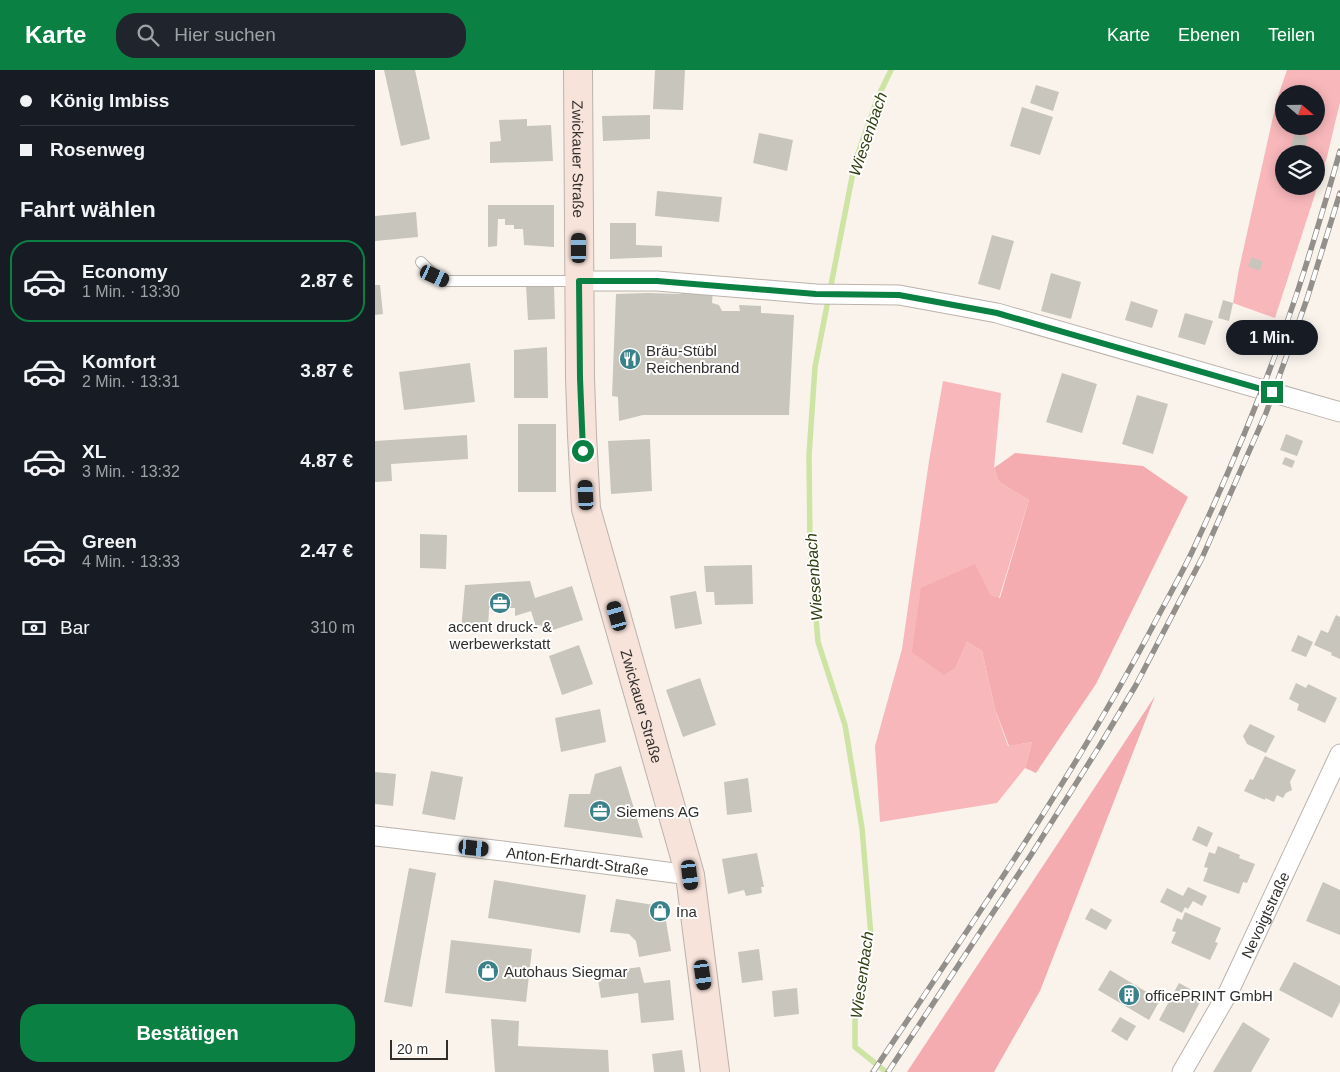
<!DOCTYPE html>
<html lang="de">
<head>
<meta charset="utf-8">
<style>
	body { margin:0; font-family:Helvetica,sans-serif; background:#20242c; color:#f1f3f6; height:100vh; display:flex; flex-direction:column; font-size:19px; white-space:nowrap }
	* { box-sizing:border-box; margin:0 }
	p { font-size:16px; color:#9ea1a6 }
	.icon { flex:none; width:28px; height:28px; fill:none; stroke:currentColor; stroke-width:2; stroke-linecap:round; stroke-linejoin:round }
	.map { position:relative; flex:1; overflow:hidden }
	.details { display:flex; flex-direction:column; background:#171b24; width:375px }
	.details>* { flex:none }
	.banner { display:grid; align-content:center; height:110px; padding:0 20px; background:#171b24 }
	.needle { width:32px; rotate:110deg }
	.buttons { position:absolute; left:900px; top:15px; display:grid; gap:10px }
	.buttons a { display:grid; place-items:center; width:50px; height:50px; border-radius:50%; background:#171b24; box-shadow:0 2px 12px #0003; font-size:25px }
	.scale { position:absolute; left:15px; bottom:12px; width:58px; box-sizing:border-box; padding-left:5px; border:2px solid #312f2c; border-top:0; font-size:14px; line-height:18px; white-space:nowrap; color:#312f2c; -webkit-text-stroke:4px #fff; paint-order:stroke }
	.end { position:absolute; width:22px; height:22px; margin:-11px; border:6px solid #0b8043; background:#fff; box-shadow:0 0 0 2px #fff }
	.from { border-radius:50% }
	.bubble { position:absolute; height:35px; border-radius:18px; background:#171b24; box-shadow:0 2px 12px #0003; font-size:16px; font-weight:800; line-height:35px; text-align:center }
	.car { position:absolute; width:15px; height:30px; margin:-15px -8px; border-radius:6px; box-shadow:0 0 4px 1px #0007; background:linear-gradient(#222 24%,#8ab4d8 0 40%,#222 0 76%,#8ab4d8 0 86%,#222 0) }
	.banner b { display:flex; align-items:center; gap:18px; height:48px; font-size:19px }
	.banner b+b { border-top:1px solid #363941 }
	.banner i { width:12px; height:12px; background:#f1f3f6 }
	ul { padding:0; list-style:none }
	li { display:flex; align-items:center; gap:15px; height:82px; margin:0 10px 8px; padding:0 10px; border:2px solid transparent; border-radius:20px }
	li div { flex:1 }
	li b { display:block; font-size:19px }
	li em { font-style:normal; font-weight:800 }
	li.active { border-color:#0b8043 }
	li>.icon { width:45px; height:45px; stroke-width:1.5 }
	h2 { padding:0 20px; font-size:22px; line-height:60px }
	.pay { display:flex; align-items:center; gap:12px; height:55px; padding:0 20px; font-size:19px }
	.pay p { margin-inline-start:auto }
	.primary-button { display:flex; gap:10px; margin-top:auto; padding:10px 20px }
	.primary-button a { flex:1; height:58px; border-radius:20px; background:#0b8043; color:#fff; font-size:20px; font-weight:800; line-height:58px; text-align:center }
	header { display:flex; align-items:center; gap:30px; box-sizing:border-box; height:70px; padding:0 25px; background:#0b8043; color:#fff }
	header strong { font-size:24px }
	nav { display:flex; gap:28px; margin-inline-start:auto; font-size:18px }
	.search { width:350px; height:45px; background:#20242c; display:flex; align-items:center; gap:12px; box-sizing:border-box; padding:0 18px; border-radius:20px; color:#9ea1a6; font-size:19px }
	main { display:flex; flex:1; min-height:0 }
	.map>svg:first-child { display:block }
	.green { fill:#f8b7bb; fill-rule:evenodd }
	.forest { fill:#f5acb0 }
	.lines { fill:none; stroke-linecap:round; stroke-linejoin:round }
	.stream { stroke:#cee4a4; stroke-width:5.5 }
	.building { fill:#c7c5bc }
	.service-casing { stroke:#bab3ac; stroke-width:12 }
	.minor-casing { stroke:#bab3ac; stroke-width:21 }
	.secondary-casing { stroke:#bab3ac; stroke-width:30 }
	.service { stroke:#fff; stroke-width:10 }
	.minor { stroke:#fff; stroke-width:19 }
	.secondary { stroke:#f8e3db; stroke-width:28 }
	.rail-casing { stroke:#938f8a; stroke-width:5.5 }
	.rail { stroke:#fff; stroke-width:4; stroke-dasharray:11; stroke-linecap:butt }
	.route { stroke:#0b8043; stroke-width:6 }
	.labels { text-anchor:middle; dominant-baseline:central; stroke-width:4; stroke-linejoin:round; paint-order:stroke }
	.street-label { font-size:15px; fill:#312f2c; stroke:#fff }
	.poi-label { font-size:15px; fill:#312f2c; stroke:#fff; text-anchor:start }
	.water-label { font-size:16px; font-style:italic; fill:#323f11; stroke:#fff }
</style>
</head>
<body>
<header>
<strong>Karte</strong>
<div class="search"><svg class="icon" aria-label="search" viewBox="0 0 24 24"><circle cx="10" cy="10" r="6"/><path d="M15 15l6 6"/></svg>Hier suchen</div>
<nav><a>Karte</a><a>Ebenen</a><a>Teilen</a></nav>
</header>
<main>
<section class="details">
<div class="banner">
<b><i class="from"></i>König Imbiss</b>
<b><i></i>Rosenweg</b>
</div>
<h2>Fahrt wählen</h2>
<ul>
<li class="active"><svg class="icon" aria-label="car" viewBox="0 0 24 24"><path d="M5 17H2v-5l4-1 3-4h7l3 4 3 1v5h-3M9 17h6M6 11h13"/><circle cx="7" cy="17" r="2"/><circle cx="17" cy="17" r="2"/></svg><div><b>Economy</b><p>1 Min. · 13:30</p></div><em>2.87 €</em></li>
<li><svg class="icon" aria-label="car" viewBox="0 0 24 24"><path d="M5 17H2v-5l4-1 3-4h7l3 4 3 1v5h-3M9 17h6M6 11h13"/><circle cx="7" cy="17" r="2"/><circle cx="17" cy="17" r="2"/></svg><div><b>Komfort</b><p>2 Min. · 13:31</p></div><em>3.87 €</em></li>
<li><svg class="icon" aria-label="car" viewBox="0 0 24 24"><path d="M5 17H2v-5l4-1 3-4h7l3 4 3 1v5h-3M9 17h6M6 11h13"/><circle cx="7" cy="17" r="2"/><circle cx="17" cy="17" r="2"/></svg><div><b>XL</b><p>3 Min. · 13:32</p></div><em>4.87 €</em></li>
<li><svg class="icon" aria-label="car" viewBox="0 0 24 24"><path d="M5 17H2v-5l4-1 3-4h7l3 4 3 1v5h-3M9 17h6M6 11h13"/><circle cx="7" cy="17" r="2"/><circle cx="17" cy="17" r="2"/></svg><div><b>Green</b><p>4 Min. · 13:33</p></div><em>2.47 €</em></li>
</ul>
<div class="pay"><svg class="icon" aria-label="cash" viewBox="0 0 24 24"><path d="M3 7h18v10H3z"/><circle cx="12" cy="12" r="2"/></svg>Bar<p>310 m</p></div>
<div class="primary-button"><a>Bestätigen</a></div>
</section>
<div class="map">
<svg width="965" height="1002" viewBox="0 0 965 1002">
	<rect width="100%" height="100%" fill="#faf3ec"/>
	<path class="green" d="M912 0H965V33L960 53 952 87 900 248 858 233 864 199 902 29ZM909 24H941V56H909ZM909 84H941V116H909Z
		M568 311 626 323 619 398 624 412 654 430 624 528 616 525 600 495 581 597 592 572 607 581 620 639 633 676 657 672 650 698 622 733 505 752 500 676 527 579 554 391Z"/>
	<path class="forest" d="M640 383 768 396 813 427 721 614 661 703 650 698 657 672 634 676 620 639 607 581 592 572 581 597 569 605 537 582 546 518 600 494 616 525 625 528 654 430 624 412 619 398Z
		M780 626 665 921 619 1002H532Z"/>
	<g class="lines">
		<path class="stream" d="M511 1002 480 977V950L488 923 496 866 487 758 470 655 443 572 435 474 434 385 440 297 480 92 503 27 516 0"/>
	</g>
	<path class="building" d="M9 0H40L55 69 26 76Z
		M280 0H310L308 40 278 39Z
		M661 15 684 22 678 41 655 33Z
		M647 37 678 47 665 85 635 76Z
		M275 45V69L228 71 227 46Z
		M152 49V56L176 55 178 91 115 93V72L126 71 124 50Z
		M384 63 418 70 412 101 378 93Z
		M920 63 933 67 928 84H922L914 81Z
		M904 102 909 103V114L901 111Z
		M282 121 347 127 344 152 280 146Z
		M113 135H179V177L149 175 148 159H139V155H130V149H123L122 176 113 177Z
		M41 142 43 167 0 171V146Z
		M235 153H261V175L287 176V187L235 189Z
		M617 165 639 171 625 220 603 214Z
		M877 187 888 192 884 201 873 196Z
		M676 203 706 212 696 249 666 241Z
		M0 215H5L8 244 0 245Z
		M179 215 180 249 153 250 151 216Z
		M306 217 338 220 337 233 344 235 347 241H365L364 235 386 236V243L419 245 414 345H268L244 351 243 327 237 326 241 224 273 223 306 224Z
		M848 230 858 233 854 251 843 248Z
		M756 231 783 240 777 258 750 250Z
		M810 243 838 251 830 275 803 267Z
		M172 277 173 328H139V280Z
		M95 293 100 332 29 340 24 302Z
		M687 303 722 314 707 363 671 352Z
		M762 325 793 334 778 384 747 374Z
		M143 354H181V422H143Z
		M911 364 928 371 922 386 905 380Z
		M92 365 93 389 16 394 17 411 0 412V371Z
		M275 369 277 421 236 424 233 371Z
		M910 387 920 391 917 398 907 394Z
		M45 464 72 465 71 499 45 498Z
		M377 495 378 534 340 535 339 522H331L329 496Z
		M155 511 160 528 197 516 208 550 169 563 166 555 161 557 156 541 140 546V538H114L113 562 86 560 90 515Z
		M321 521 327 554 300 559 295 526Z
		M961 545 965 547V589L956 585 957 583 939 575 946 560 953 563Z
		M923 565 938 572 931 587 916 581Z
		M204 575 218 614 187 625 174 586Z
		M325 608 341 655 308 667 291 620Z
		M921 613 931 618 933 614 962 628 950 653 922 640 924 634 914 629Z
		M225 639 231 672 186 682 180 648Z
		M875 654 900 666 891 683 872 674 868 666Z
		M890 686 921 700 915 712 917 720 911 723 908 728 902 725 899 732 890 728V730L869 721 875 709 878 710Z
		M246 696 268 768 189 757 194 724H215L220 704Z
		M56 701 88 707 80 750 47 744Z
		M0 702 21 704 18 736 0 734Z
		M373 708 377 742 352 745 349 712Z
		M823 756 838 763 832 777 817 770Z
		M843 776 865 785 864 788 880 794 872 813 868 812 864 824 828 811 833 798 829 797 834 782 840 784Z
		M382 783 389 817H386L387 823 371 826 369 820 353 824 347 789Z
		M34 798 61 803 37 937 9 932Z
		M119 810 211 825 205 863 113 848Z
		M948 812 965 820V865L931 851Z
		M813 817 832 826 827 836 818 831 813 839 810 837 807 843 785 832 792 818 808 826Z
		M241 829 285 836 287 837 289 839 296 881 264 887 261 871 254 864 235 862Z
		M716 838 737 850 731 860 710 849Z
		M810 842 846 858 840 872 843 873 835 890 796 873 801 862 797 861 802 848 807 850Z
		M76 870 157 879 151 932 70 923Z
		M384 879 388 910 367 913 363 882Z
		M919 892 965 916V932L957 948 904 920Z
		M265 897 269 913 295 910 299 950 266 953 263 923 226 928 222 903Z
		M735 900 785 930 774 950 723 920Z
		M804 913 828 926 809 963 784 950Z
		M422 918 424 944 399 947 397 921Z
		M745 947 761 956 752 971 736 961Z
		M116 949 144 951 143 976 233 980 234 1002H120Z
		M868 952 895 969 876 1002H838Z
		M307 980 310 1002H279L277 984Z"/>
	<g class="lines">
		<g class="service-casing">
			<path id="service" d="M46 192 60 206 71 211H203"/>
		</g>
		<g class="minor-casing">
			<g id="minor">
				<path d="M204 211H282L441 224 524 225 622 243 965 342"/>
				<path id="s1" d="M0 766 144 783 315 805"/>
				<path id="s2" d="M807 1002 854 921 965 684"/>
			</g>
		</g>
		<g class="secondary-casing">
			<g id="secondary">
				<path id="s3" d="M203 0 205 308 207 365 211 439 315 805 340 1002"/>
			</g>
		</g>
		<use href="#service" class="service"/>
		<use href="#minor" class="minor"/>
		<use href="#secondary" class="secondary"/>
		<g class="rail-casing">
			<path id="rail" d="M498 1002C595 856 696 711 778 556 791 531 805 507 817 482 856 399 892 313 921 226 937 178 951 130 965 81
				M513 1002 656 785 724 677 761 615 827 488 891 343 932 229 965 123"/>
		</g>
		<use href="#rail" class="rail"/>
	</g>
	<g class="lines">
		<path class="route" d="M208 381 205 308 204 211H282L441 224 524 225 622 243 897 322"/>
	</g>
	<defs>
		<g id="restaurant-disc" transform="scale(1.125)"><circle r="9.5" fill="#3a8189" stroke="#fff"/><path d="M-5-6h1v4h1v-4h1v4h1v-4h1v5L-1.5 .5V6h-2V.5L-5-1ZM5-6V6H3V1.5H1.5Q1.5-4 5-6Z" fill="#fff"/></g>
		<g id="office-disc" transform="scale(1.125)"><circle r="9.5" fill="#3a8189" stroke="#fff"/><path d="M-6-3h4V-5.5h4V-3h4V5H-6ZM-1-4.5V-3h2v-1.5ZM-6 0V1H6V0Z" fill="#fff"/></g>
		<g id="shop-disc" transform="scale(1.125)"><circle r="9.5" fill="#3a8189" stroke="#fff"/><path d="M-5-2.5h2.3a2.7 3.5 0 0 1 5.4 0H5L5.5 6h-11ZM-1.5-2.5h3a1.5 2.3 0 0 0-3 0Z" fill="#fff"/></g>
		<g id="building-disc" transform="scale(1.125)"><circle r="9.5" fill="#3a8189" stroke="#fff"/><path d="M-4-6H4V6H1V3H-1V6H-4ZM-2.5-4.3h1.7v1.8h-1.7ZM.8-4.3h1.7v1.8H.8ZM-2.5-1h1.7V.8h-1.7ZM.8-1h1.7V.8H.8Z" fill="#fff"/></g>
	</defs>
	<g fill-rule="evenodd">
		<use href="#restaurant-disc" x="255" y="289"/>
		<use href="#office-disc" x="125" y="533"/>
		<use href="#office-disc" x="225" y="741"/>
		<use href="#shop-disc" x="285" y="841"/>
		<use href="#shop-disc" x="113" y="901"/>
		<use href="#building-disc" x="754" y="925"/>
	</g>
	<g class="labels">
		<g class="street-label">
			<text stroke="none"><textPath href="#s3" startOffset="89">Zwickauer Straße</textPath></text>
			<text stroke="none"><textPath href="#s3" startOffset="644">Zwickauer Straße</textPath></text>
			<text stroke="none"><textPath href="#s1" startOffset="204">Anton-Erhardt-Straße</textPath></text>
			<text stroke="none"><textPath href="#s2" startOffset="178">Nevoigtstraße</textPath></text>
		</g>
		<g class="poi-label">
			<text x="271" y="280">Bräu-Stübl<tspan x="271" dy="17">Reichenbrand</tspan></text>
			<text x="125" y="556" text-anchor="middle">accent druck- &amp;<tspan x="125" dy="17">werbewerkstatt</tspan></text>
			<text x="241" y="741">Siemens AG</text>
			<text x="301" y="841">Ina</text>
			<text x="129" y="901">Autohaus Siegmar</text>
			<text x="770" y="925">officePRINT GmbH</text>
		</g>
		<g class="water-label">
			<text transform="translate(493 64) rotate(-71)">Wiesenbach</text>
			<text transform="translate(439 507) rotate(-94)">Wiesenbach</text>
			<text transform="translate(487 905) rotate(-82)">Wiesenbach</text>
		</g>
	</g>
</svg>
<div class="buttons">
<a><svg class="needle" viewBox="-14 -14 28 28"><path d="M0-13l5 13h-10z" fill="#e53935"/><path d="M0 13l5-13h-10z" fill="#9ea1a6"/></svg></a>
<a><svg class="icon" aria-label="layers" viewBox="0 0 24 24"><path d="M12 4l9 5-9 5-9-5zM3 14l9 5 9-5"/></svg></a>
</div>
<div class="scale">20 m</div>
<i class="end from" style="left:208px;top:381px"></i>
<i class="end" style="left:897px;top:322px"></i>
<div class="bubble" style="left:851px;top:250px;width:92px">1 Min.</div>
<i class="car" style="left:204px;top:178px;rotate:0deg"></i>
<i class="car" style="left:60px;top:206px;rotate:115deg"></i>
<i class="car" style="left:211px;top:425px;rotate:357deg"></i>
<i class="car" style="left:242px;top:546px;rotate:344deg"></i>
<i class="car" style="left:99px;top:778px;rotate:96deg"></i>
<i class="car" style="left:315px;top:805px;rotate:173deg"></i>
<i class="car" style="left:328px;top:905px;rotate:172deg"></i>
</div>
</main>
</body>
</html>
